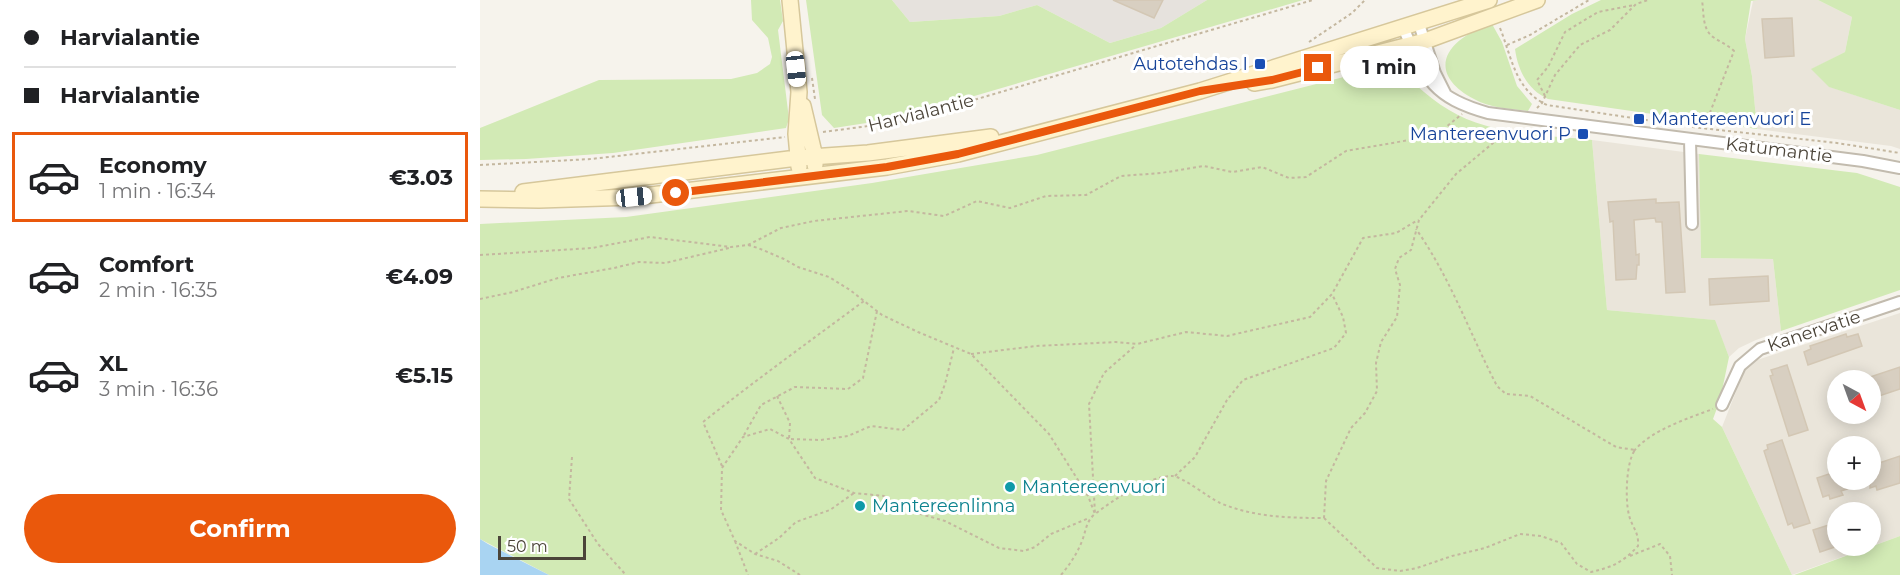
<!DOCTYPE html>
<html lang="en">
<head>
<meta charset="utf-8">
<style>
	body { margin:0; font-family:Montserrat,sans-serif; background:#f2f2f2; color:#202124; height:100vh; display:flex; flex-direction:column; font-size:22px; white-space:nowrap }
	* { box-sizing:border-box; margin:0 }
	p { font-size:20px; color:#757577 }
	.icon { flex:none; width:33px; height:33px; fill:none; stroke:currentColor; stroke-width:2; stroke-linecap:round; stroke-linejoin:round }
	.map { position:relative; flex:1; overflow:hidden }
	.details { display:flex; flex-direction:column; background:#fff; width:480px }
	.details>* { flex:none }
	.top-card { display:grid; align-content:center; height:132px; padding:0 24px; background:#fff }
	.needle { width:39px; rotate:139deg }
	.controls { position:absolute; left:1347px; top:370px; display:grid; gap:12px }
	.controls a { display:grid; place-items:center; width:54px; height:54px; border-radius:50%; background:#fff; box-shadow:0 3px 15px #0003; font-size:30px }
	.scale { position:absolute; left:18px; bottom:15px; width:88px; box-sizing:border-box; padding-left:6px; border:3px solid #4b4439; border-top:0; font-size:16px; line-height:21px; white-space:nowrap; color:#4b4439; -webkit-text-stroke:4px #fff; paint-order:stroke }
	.end { position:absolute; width:27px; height:27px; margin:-14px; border:8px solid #ea580c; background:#fff; box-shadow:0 0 0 3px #fff }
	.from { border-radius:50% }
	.bubble { position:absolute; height:42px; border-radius:21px; background:#fff; box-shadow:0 3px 15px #0003; font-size:20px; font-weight:700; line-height:42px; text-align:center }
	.car { position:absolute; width:18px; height:36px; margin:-18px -9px; border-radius:8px; box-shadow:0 0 4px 2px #0007; background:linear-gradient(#fff 24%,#345 0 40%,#fff 0 76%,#345 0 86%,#fff 0) }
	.top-card b { display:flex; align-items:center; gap:21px; height:57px; font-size:22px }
	.top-card b+b { border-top:2px solid #e0e0e0 }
	.top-card i { width:15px; height:15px; background:#202124 }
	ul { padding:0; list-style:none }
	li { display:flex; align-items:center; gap:18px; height:90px; margin:0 12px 9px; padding:0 12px; border:3px solid transparent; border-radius:0px }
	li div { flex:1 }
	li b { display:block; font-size:22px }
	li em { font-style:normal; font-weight:700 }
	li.selected { border-color:#ea580c }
	li>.icon { width:54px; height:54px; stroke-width:1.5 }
	.action { display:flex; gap:12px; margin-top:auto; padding:12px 24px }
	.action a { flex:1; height:69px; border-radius:36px; background:#ea580c; color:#fff; font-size:24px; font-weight:700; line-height:69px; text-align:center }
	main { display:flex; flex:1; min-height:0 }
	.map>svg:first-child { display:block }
	.residential { fill:#eae5da; fill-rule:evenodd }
	.industrial { fill:#e6e2dd }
	.green { fill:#d2eab5 }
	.water { fill:#a9d4f2 }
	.building { fill:#d8cfc1; stroke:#d3c7b4; stroke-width:1.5 }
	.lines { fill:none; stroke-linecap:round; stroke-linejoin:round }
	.street-casing { stroke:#c2bbae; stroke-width:14 }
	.secondary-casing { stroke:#d6c79b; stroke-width:18 }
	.path { stroke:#c4b79f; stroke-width:2; stroke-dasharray:3 3; stroke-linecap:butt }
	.street { stroke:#fff; stroke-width:10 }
	.secondary { stroke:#fff3cd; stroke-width:15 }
	.route { stroke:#ea580c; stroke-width:8 }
	.transit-dot { fill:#1a4fb4; stroke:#fff; stroke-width:2 }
	.culture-dot { fill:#0f9aa8; stroke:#fff; stroke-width:2 }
	.labels { text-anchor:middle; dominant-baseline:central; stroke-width:6; stroke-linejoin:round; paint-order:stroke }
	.transit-label { font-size:18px; fill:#164399; stroke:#fff; text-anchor:end }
	.street-label { font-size:18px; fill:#4b4439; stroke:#fff }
	.culture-label { font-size:18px; fill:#0d838f; stroke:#fff; text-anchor:start }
</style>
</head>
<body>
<main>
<section class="details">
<div class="top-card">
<b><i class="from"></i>Harvialantie</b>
<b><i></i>Harvialantie</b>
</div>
<ul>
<li class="selected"><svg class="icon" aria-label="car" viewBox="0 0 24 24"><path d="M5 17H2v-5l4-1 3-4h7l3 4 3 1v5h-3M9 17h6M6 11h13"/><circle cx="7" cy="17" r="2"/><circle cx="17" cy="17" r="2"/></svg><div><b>Economy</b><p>1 min · 16:34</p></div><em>€3.03</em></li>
<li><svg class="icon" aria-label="car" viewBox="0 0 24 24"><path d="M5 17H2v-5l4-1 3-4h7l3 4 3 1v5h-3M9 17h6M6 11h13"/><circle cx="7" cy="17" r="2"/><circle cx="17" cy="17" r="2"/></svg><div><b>Comfort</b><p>2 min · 16:35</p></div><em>€4.09</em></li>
<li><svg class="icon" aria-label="car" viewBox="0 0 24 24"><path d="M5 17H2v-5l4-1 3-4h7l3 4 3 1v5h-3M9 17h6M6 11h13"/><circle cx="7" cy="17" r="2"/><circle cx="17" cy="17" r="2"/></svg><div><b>XL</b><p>3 min · 16:36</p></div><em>€5.15</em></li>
</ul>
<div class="action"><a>Confirm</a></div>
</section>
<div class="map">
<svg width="1420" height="575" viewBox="0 0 1420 575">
	<rect width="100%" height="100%" fill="#f6f3ec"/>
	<path class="residential" d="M1279 0H1338L1372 17 1365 52 1332 69 1350 87 1420 110V149L1411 146 1277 129 1272 76 1265 39 1273 1Z
		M1112 140 1219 154 1221 258 1293 259 1301 331 1276 340 1259 348 1249 357 1234 320 1127 310Z
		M1420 313V536L1312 575 1242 427 1265 369 1277 360ZM1358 381H1390V414H1358ZM1358 447H1390V480H1358ZM1358 513H1390V546H1358Z"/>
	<path class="industrial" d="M412 0H727L681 28 630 43 557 5 519 16 430 22Z"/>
	<path class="green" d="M271 0H300L303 21 298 30 309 119 306 128 133 153 46 159 0 160V128L119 80 251 79 277 73 290 64 292 57 288 38 272 20Z
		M326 0H412L430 22 519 16 557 5 630 43 681 28 727 0H823L419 118 354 128 342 115Z
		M1121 0H1279L1271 1 1265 39 1272 76 1277 129 1068 99C1048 90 1038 71 1035 49L1092 14Z
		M1338 0H1420V110L1349 87 1331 69 1365 52 1372 17Z
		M1012 24 1022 42 1037 86 1052 104 1048 111C1030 109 1010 108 994 99 942 71 969 37 1012 24Z
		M911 65C922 69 927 77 936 85 946 94 957 103 969 110 1009 135 1066 135 1112 140L1127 310 1235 320 1249 357 1240 400 1233 419 1242 427 1312 575H69L0 539V224L146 217 392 183 557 155Z
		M1219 154 1377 173 1420 187V290L1301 331 1293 259 1221 258Z
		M1420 536V575H1314Z"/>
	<path class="water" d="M0 539 8 544 69 575H0Z"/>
	<path class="building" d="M633 0H683L674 18Z
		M1312 18 1314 56 1285 58 1282 19Z
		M1176 199V203L1199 202 1205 292 1186 293 1182 222H1176L1175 218 1154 220 1156 255 1159 254V265H1157L1156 279 1136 280 1133 221 1130 222 1128 202Z
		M1288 276 1289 301 1230 305 1229 279Z
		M1366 334 1367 337 1378 334 1382 346 1328 365 1324 352 1331 349 1330 346Z
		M1307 365 1328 430 1309 436 1290 376 1293 375 1291 370Z
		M1420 367V389L1390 399V377Z
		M1302 440 1330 523 1314 528 1312 523 1308 525 1284 451 1288 449 1287 445Z
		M1420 456V483L1397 490 1396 486 1390 488V466Z
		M1358 471V480H1388L1389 482 1361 491 1363 495 1350 499 1349 495 1343 497 1337 478Z
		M1358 522V546L1340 552 1333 530Z"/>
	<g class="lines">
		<g class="street-casing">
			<path id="street" d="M939 24 955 73 965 93
				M923 27C945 78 951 97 1008 113L1383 161 1420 168
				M1210 140 1212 224
				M1242 405 1260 366 1280 349 1420 302"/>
		</g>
		<g class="secondary-casing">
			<path id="secondary" d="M310 0 319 92 316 134 319 167
				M774 83 792 80 945 41 1057 0
				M323 106 335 157V165
				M43 192 317 158 388 153 511 137
				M0 199 59 200 154 197 407 167 478 154 720 91 1009 0"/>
		</g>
		<path class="path" d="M1020 28C1032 58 1035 90 1067 105L1212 127 1357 143 1420 153
			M829 42 872 13 885 0
			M1027 45 1050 35 1109 0
			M332 78 335 99
			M1065 96 1057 80 1068 67 1085 32 1118 12 1154 5
			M1057 108 1062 103 1075 75 1100 45 1130 30 1156 4 1168 0
			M1220 128 1229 115 1254 51C1248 45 1240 42 1233 37 1222 29 1224 13 1222 0
			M343 132 419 122 833 0
			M0 165 111 159 305 137
			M268 245 301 228 334 221 428 211 464 216 497 201 530 208 566 196 606 195 641 176 681 173 724 166 752 172 782 167 809 178 826 177 866 151 941 138 960 132 982 114
			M0 255 112 248 170 237 251 247 268 245 278 248 304 259 318 267 349 277 370 290 402 315 438 332 491 354 569 434 608 496 615 514C633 500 669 476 692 476 702 476 729 498 740 503 774 517 807 518 844 518L846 481 871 428 885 413 897 391 896 363 901 342 917 317 920 285 915 269 919 258 931 250 939 220 976 174 1031 128
			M0 299 33 292 78 278 134 268 159 262 185 263 249 248
			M491 354 556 346 636 342 657 344 706 332 747 336 830 317 852 294 883 238 916 233 938 220
			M297 396 310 423 309 439 341 440 368 436 391 426 423 430 459 400 465 384 474 348
			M264 435 281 405 315 387 368 389 383 378 397 311
			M1154 451C1171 430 1209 418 1233 409
			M92 457 89 499 118 544 146 575
			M242 466 223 422C276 380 330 341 384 301
			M695 476 715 457 747 400 763 380 854 348 866 333 863 317 852 294
			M844 518 897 568 920 571 937 568 972 556 1005 548 1040 534 1061 536 1081 543 1097 564 1111 572C1133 567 1143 562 1158 546 1159 531 1152 528 1149 515 1145 500 1146 462 1155 450L1136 447 1050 396 1026 394 1017 386C990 334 970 277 936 229
			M255 541 268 575
			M275 554 299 538 316 522 350 510 374 493
			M1150 556 1180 544 1190 556 1192 575
			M320 575 298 561 275 554 255 541 241 510 242 468 263 437 290 429 309 439 335 478 374 493 404 496 430 511 465 521 519 548 544 551 555 547 571 534 609 518
			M581 575C590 564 597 554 602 541 606 531 606 521 615 514L609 404 624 373 656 345"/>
		<use href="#street" class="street"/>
		<use href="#secondary" class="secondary"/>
	</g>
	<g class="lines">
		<path class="route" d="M196 193 407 167 478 154 720 91 792 80 838 68"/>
	</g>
	<g class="transit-dot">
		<rect x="774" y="58" width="12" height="12" rx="3"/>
		<rect x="1153" y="113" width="12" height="12" rx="3"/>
		<rect x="1097" y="128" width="12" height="12" rx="3"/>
	</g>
	<g class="culture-dot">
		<circle cx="530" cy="487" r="6"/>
		<circle cx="380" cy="506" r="6"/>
	</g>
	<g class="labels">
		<g class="transit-label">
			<text x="768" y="64">Autotehdas I</text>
			<text x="1171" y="119" text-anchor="start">Mantereenvuori E</text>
			<text x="1091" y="134">Mantereenvuori P</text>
		</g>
		<g class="street-label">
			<text transform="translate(441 113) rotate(-14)">Harvialantie</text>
			<text transform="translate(1299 150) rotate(7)">Katumantie</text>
			<text transform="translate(1334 331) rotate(-18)">Kanervatie</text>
		</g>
		<g class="culture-label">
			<text x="542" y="487">Mantereenvuori</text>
			<text x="392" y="506">Mantereenlinna</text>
		</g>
	</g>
</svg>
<div class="controls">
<a><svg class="needle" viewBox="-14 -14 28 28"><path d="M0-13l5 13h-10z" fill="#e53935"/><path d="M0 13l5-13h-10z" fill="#757577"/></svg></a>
<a>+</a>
<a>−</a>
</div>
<div class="scale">50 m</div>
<i class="end from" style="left:196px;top:193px"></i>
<i class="end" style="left:838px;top:68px"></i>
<div class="bubble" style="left:860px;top:46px;width:99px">1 min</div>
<i class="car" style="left:316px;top:69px;rotate:174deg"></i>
<i class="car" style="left:154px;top:197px;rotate:84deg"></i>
</div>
</main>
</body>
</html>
